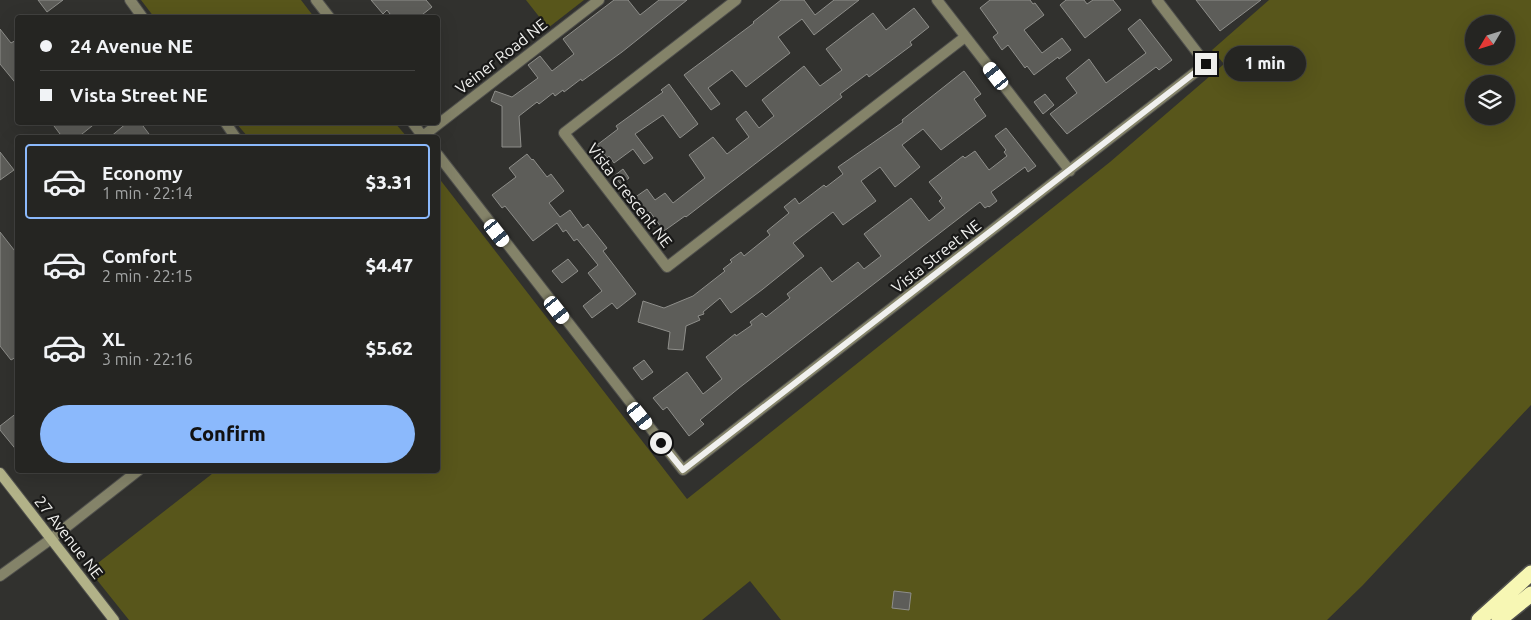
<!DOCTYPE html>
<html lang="en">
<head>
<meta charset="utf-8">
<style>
	body { margin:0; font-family:Ubuntu,sans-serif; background:#31312f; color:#f1f3f6; height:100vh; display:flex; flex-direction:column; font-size:19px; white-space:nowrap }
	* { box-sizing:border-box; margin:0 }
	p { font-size:16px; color:#a3a5a5 }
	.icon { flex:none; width:28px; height:28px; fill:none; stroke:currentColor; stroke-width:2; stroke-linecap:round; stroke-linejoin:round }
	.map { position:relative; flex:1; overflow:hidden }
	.details { position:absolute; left:15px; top:135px; width:425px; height:338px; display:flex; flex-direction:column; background:#252522; border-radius:5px; box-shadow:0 5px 20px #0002,0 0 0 1px #424240 }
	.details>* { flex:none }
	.guide { position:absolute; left:15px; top:15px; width:425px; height:110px; border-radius:5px; box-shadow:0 5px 20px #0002,0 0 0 1px #424240; display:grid; align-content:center; height:110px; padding:0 25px; background:#252522 }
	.needle { width:32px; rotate:232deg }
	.controls { position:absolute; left:1465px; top:15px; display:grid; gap:10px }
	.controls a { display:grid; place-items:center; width:50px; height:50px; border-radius:50%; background:#252522; box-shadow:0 5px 20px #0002,0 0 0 1px #424240; font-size:25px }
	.end { position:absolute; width:22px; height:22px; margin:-11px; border:6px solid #f0f0ee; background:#111; box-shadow:0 0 0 2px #111 }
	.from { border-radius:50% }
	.bubble { position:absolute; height:35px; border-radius:18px; background:#252522; box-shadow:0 5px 20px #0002,0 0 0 1px #424240; font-size:16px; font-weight:800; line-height:35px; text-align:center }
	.car { position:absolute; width:15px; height:30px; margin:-15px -8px; border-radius:6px; box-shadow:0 0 4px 1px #0007; background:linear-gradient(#fff 24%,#345 0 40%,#fff 0 76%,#345 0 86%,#fff 0) }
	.guide b { display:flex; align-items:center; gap:18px; height:48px; font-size:19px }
	.guide b+b { border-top:1px solid #424240 }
	.guide i { width:12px; height:12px; background:#f1f3f6 }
	ul { padding:9px 0 0; list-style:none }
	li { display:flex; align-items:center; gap:15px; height:75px; margin:0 10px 8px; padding:0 15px; border:2px solid transparent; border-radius:5px }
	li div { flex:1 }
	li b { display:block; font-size:19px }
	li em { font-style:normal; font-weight:800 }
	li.selected { border-color:#8bb9fc }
	li>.icon { width:45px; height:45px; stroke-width:1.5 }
	.cta { display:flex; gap:10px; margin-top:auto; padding:10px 25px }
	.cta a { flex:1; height:58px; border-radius:30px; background:#8bb9fc; color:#111; font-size:20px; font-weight:800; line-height:58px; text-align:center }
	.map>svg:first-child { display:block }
	.green { fill:#58561b; fill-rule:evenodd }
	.building { fill:#5d5d59; stroke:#8e8e8a }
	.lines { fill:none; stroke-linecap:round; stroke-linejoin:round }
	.street-casing { stroke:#50504d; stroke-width:12 }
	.secondary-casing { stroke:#50504d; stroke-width:12 }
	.highway-casing { stroke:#50504d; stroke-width:18 }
	.street { stroke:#848369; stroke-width:10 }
	.secondary { stroke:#b2b288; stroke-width:10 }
	.highway { stroke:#f7f7b4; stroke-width:15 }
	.route { stroke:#f0f0ee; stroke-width:6 }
	.labels { text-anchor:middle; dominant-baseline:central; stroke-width:4.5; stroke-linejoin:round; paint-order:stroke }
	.street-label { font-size:16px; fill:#f0f0ee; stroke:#191918 }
</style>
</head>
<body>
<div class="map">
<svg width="1531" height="620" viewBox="0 0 1531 620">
	<rect width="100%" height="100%" fill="#31312e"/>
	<path class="green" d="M141 0H301L314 17H154Z
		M526 0H584L548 28Z
		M1269 0H1531V405L1363 585 1327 620H781L750 581 702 620H129L89 570 217 470H438V177L687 499 1110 162 1224 64 1212 50ZM1474 24H1506V56H1474ZM1474 84H1506V116H1474Z
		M236 123H395L407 137H248Z"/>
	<path class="building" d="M38 0H63L47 12Z
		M371 0H426L432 7 418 18H393L387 10 383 14Z
		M614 0H628L640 15 659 0H687L622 52 582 81 581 79 564 92 563 90 555 96 553 93 539 104 537 102 519 116 521 147H502V106L491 101 495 91 512 97 538 78 528 65 540 56 552 71 574 54 563 39Z
		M781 0H804L815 15 834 0H859L814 35 802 19 778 37 790 53 746 87 732 70 708 88 720 104 711 110 684 75 754 23 753 22Z
		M990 0H1030L1033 4 1035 3 1044 15 1024 30 1042 53 1062 38 1071 50 1059 59 1058 57 1034 75 1027 66 1025 68 1008 45 1002 50 993 37 998 33 980 8Z
		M1066 0H1084L1087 4 1093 0H1113L1121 10 1085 38 1060 5Z
		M1196 0H1261L1220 31Z
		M914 8 929 27 910 42 912 45 869 77 867 74 840 94 842 97 686 217 685 216 664 231 650 212 648 214 644 210H643L634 198 647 189 655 200 665 193 673 203 705 178 689 155 713 137 727 154 749 137 736 119 746 111 759 128 774 116 762 100 804 66 820 86 842 70 826 49 873 13 886 30Z
		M1140 19 1172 60 1159 70 1156 67 1067 134 1050 114 1077 93 1066 78 1089 59 1106 83 1146 53 1128 29Z
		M0 29 11 43 18 39V86L0 64Z
		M964 71 981 94 974 99 986 116 941 150 923 129 902 145 920 167 895 187 880 167 861 181 876 201 843 225 833 212 793 243 804 256 763 289 731 313 720 298 703 312 704 314 698 316 700 320 686 326 683 350 668 349 670 332 638 322 643 301 664 308 693 296 725 271 723 269 732 262 730 260 741 252 744 256 770 235 767 231 789 213 784 207 795 198 799 204 824 185 826 187 843 174 838 167 903 122 902 120Z
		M669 84 698 124 680 138 663 115 635 134 653 158 644 164 633 149 614 163 609 156 607 158 597 145 618 129 616 126 663 92 661 90Z
		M1045 94 1054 105 1043 114 1034 102Z
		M51 122H97L77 138H63Z
		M128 122H140L152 138H109Z
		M1006 128 1036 166 1028 172 1025 167 991 192 997 201 989 207 988 206 985 208 980 202 739 388 700 420 704 424 689 436 667 407 663 410 653 398 687 372 703 394 722 379 706 357 735 334 736 336 752 325 750 322 762 313 766 317 790 298 787 294 821 267 832 282 858 262 864 269 881 256 864 234 911 198 929 221 945 208 939 201 942 198 929 182 963 156 965 158 975 151 989 170 1007 156 1004 152 1006 150 995 136Z
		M0 152 14 170 0 180Z
		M527 154 532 160 533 159 547 177 551 174 564 191 549 203 560 217 570 210 583 228 588 224 607 248 603 251 636 294 617 309 612 303 592 318 583 306 602 291 588 273 598 265 577 239 574 241 566 230 563 232 557 223 533 241 505 206 502 208 492 195 516 177 509 168Z
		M623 169 629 178 621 184 614 176Z
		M0 232 18 255V356L11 360 0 346Z
		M568 259 578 271 562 283 552 271Z
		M644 360 653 372 642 380 633 368Z
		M18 412V452L0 430V426Z
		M894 591 911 593 909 610 892 608Z"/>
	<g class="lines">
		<g class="street-casing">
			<path id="street" d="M130 0 143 18
				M316 0 330 18
				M736 0 564 133 667 267 965 37
				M937 0 1070 171
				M225 122 236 138
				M412 122 424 138
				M423 136 599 0
				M438 155 683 470 1206 64 1157 0
				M0 576 51 539 139 470"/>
		</g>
		<g class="secondary-casing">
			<path id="secondary" d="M0 473 114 620"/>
		</g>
		<g class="highway-casing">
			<path id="highway" d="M1479 620 1531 573
				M1499 620 1531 594"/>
		</g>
		<use href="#street" class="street"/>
		<use href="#secondary" class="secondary"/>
		<use href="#highway" class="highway"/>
	</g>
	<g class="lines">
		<path class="route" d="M661 443 683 470 1206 64"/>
	</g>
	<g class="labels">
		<g class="street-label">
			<text transform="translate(501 56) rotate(-38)">Veiner Road NE</text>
			<text transform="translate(630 195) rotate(52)">Vista Crescent NE</text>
			<text transform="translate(936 256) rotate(-38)">Vista Street NE</text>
			<text transform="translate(69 537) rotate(52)">27 Avenue NE</text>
		</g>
	</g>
</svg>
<div class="controls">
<a><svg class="needle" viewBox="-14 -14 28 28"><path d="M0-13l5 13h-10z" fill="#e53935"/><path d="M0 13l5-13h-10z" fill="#a3a5a5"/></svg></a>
<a><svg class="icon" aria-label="layers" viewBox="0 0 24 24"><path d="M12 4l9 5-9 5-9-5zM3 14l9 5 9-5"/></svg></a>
</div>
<i class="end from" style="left:661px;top:443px"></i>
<i class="end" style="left:1206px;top:64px"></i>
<div class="bubble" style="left:1224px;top:46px;width:82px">1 min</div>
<i class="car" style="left:996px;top:76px;rotate:322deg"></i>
<i class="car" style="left:497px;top:233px;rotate:142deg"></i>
<i class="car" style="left:557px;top:310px;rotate:142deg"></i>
<i class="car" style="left:640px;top:416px;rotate:141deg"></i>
<div class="guide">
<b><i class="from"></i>24 Avenue NE</b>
<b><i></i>Vista Street NE</b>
</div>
<section class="details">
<ul>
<li class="selected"><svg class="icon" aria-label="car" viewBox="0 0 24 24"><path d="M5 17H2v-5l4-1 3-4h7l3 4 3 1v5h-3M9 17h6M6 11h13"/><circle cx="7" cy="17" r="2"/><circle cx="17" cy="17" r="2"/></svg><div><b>Economy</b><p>1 min · 22:14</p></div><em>$3.31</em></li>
<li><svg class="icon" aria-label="car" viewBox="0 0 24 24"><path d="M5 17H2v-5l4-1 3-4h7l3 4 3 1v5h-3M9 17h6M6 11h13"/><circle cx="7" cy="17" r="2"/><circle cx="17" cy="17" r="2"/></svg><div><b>Comfort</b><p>2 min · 22:15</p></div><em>$4.47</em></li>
<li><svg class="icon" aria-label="car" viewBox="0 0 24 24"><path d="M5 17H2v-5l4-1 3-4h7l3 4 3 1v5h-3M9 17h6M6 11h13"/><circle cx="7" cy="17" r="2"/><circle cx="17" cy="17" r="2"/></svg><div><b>XL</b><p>3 min · 22:16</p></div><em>$5.62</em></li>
</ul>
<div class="cta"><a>Confirm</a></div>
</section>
</div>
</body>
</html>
